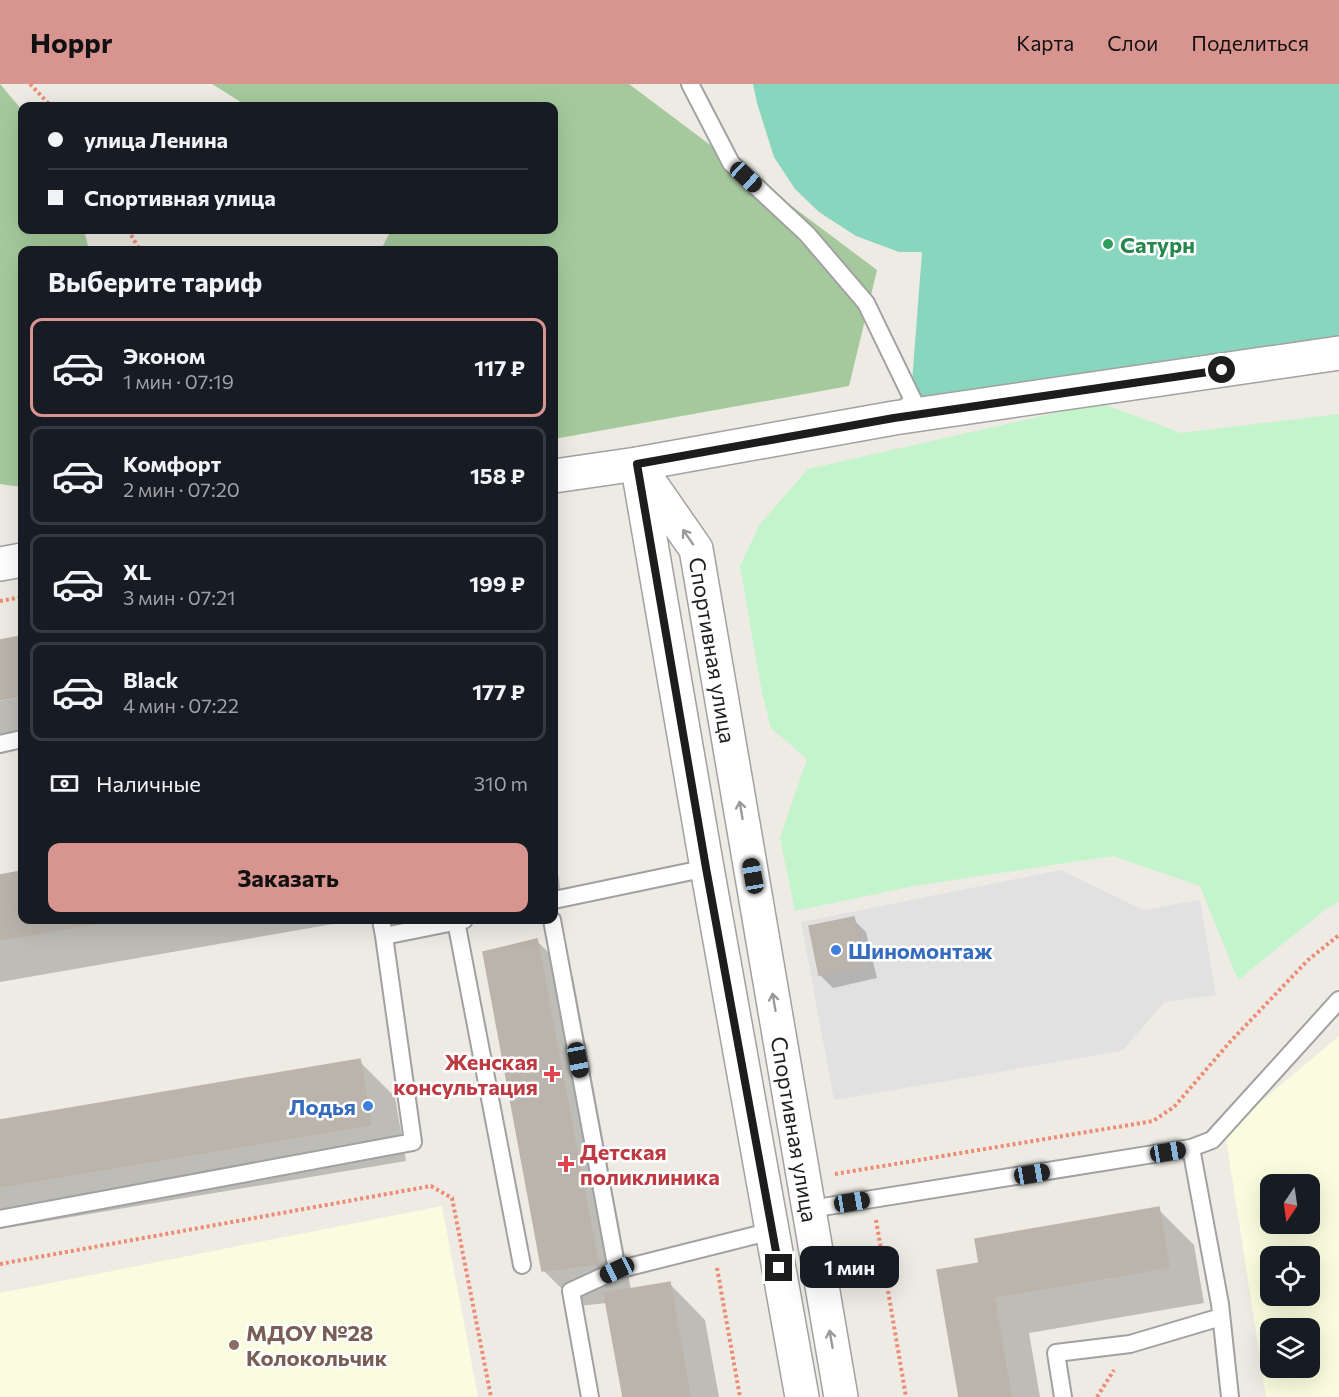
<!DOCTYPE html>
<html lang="ru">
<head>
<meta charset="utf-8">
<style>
	body { margin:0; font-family:Commissioner,sans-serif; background:#242831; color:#f1f3f6; height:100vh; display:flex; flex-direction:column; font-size:22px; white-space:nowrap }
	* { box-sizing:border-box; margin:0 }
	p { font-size:20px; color:#9ea1a6 }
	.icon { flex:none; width:33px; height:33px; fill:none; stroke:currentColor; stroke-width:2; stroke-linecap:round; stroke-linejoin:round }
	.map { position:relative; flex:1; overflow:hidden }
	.details { position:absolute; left:18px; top:162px; width:540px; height:678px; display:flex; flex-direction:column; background:#171b24; border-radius:12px; box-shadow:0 6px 24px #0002 }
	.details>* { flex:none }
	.hud { position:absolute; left:18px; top:18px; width:540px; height:132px; border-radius:12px; box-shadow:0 6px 24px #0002; display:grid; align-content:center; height:132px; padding:0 30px; background:#171b24 }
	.needle { width:39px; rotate:193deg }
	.tools { position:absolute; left:1260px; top:1090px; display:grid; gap:12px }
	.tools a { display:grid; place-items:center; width:60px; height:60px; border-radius:12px; background:#171b24; box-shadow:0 6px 24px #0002; font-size:30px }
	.end { position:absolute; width:27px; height:27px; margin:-14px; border:8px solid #1d1d1d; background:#fff; box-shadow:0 0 0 3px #fff }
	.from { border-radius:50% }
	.bubble { position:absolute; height:42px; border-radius:12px; background:#171b24; box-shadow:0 6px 24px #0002; font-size:20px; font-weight:700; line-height:42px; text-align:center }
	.car { position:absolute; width:18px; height:36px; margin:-18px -9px; border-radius:8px; box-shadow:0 0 4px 2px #0007; background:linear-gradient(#222 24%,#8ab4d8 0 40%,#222 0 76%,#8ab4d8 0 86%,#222 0) }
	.hud b { display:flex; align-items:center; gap:21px; height:57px; font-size:22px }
	.hud b+b { border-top:2px solid #363941 }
	.hud i { width:15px; height:15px; background:#f1f3f6 }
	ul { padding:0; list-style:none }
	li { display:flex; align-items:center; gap:18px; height:99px; margin:0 12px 9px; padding:0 18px; border:3px solid #363941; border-radius:12px }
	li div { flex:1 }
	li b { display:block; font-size:22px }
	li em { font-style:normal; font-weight:700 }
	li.selected { border-color:#d8948f }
	li>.icon { width:54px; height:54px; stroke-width:1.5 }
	h2 { padding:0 30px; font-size:27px; line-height:72px }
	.pay { display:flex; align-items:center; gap:15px; height:66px; padding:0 30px; font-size:22px }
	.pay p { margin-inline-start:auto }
	.button { display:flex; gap:12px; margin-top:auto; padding:12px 30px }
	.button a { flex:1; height:69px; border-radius:12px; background:#d8948f; color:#111; font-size:24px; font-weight:700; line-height:69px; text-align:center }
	header { display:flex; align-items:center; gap:36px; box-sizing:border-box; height:84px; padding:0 30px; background:#d8948f; color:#111 }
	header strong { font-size:28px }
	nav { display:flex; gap:33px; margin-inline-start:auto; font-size:21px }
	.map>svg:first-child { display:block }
	.education { fill:#f9fcde; fill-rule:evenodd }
	.forest { fill:#a5c99c }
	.park { fill:#c3f4cb }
	.pitch { fill:#88d6be }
	.parking { fill:#e1e1e1 }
	.shadow { fill:#0003 }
	.building { fill:#bab4ad; stroke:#beb3a7; stroke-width:1.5 }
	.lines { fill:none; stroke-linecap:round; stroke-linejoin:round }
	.service-casing { stroke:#a1a1a1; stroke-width:20 }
	.minor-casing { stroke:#a1a1a1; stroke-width:36 }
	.tertiary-casing { stroke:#a1a1a1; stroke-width:36 }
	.path { stroke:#ed8b74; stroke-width:4; stroke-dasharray:3 3; stroke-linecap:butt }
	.service { stroke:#fff; stroke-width:16 }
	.minor { stroke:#fff; stroke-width:33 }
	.tertiary { stroke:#fff; stroke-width:33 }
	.oneway { stroke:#999 }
	.route { stroke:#1d1d1d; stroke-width:8 }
	.leisure-dot { fill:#2e9e5b; stroke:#fff; stroke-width:2 }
	.shop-dot { fill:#3f7fe0; stroke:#fff; stroke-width:2 }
	.health-dot { fill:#e0444e; stroke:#fff; stroke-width:2 }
	.education-dot { fill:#8d6e63; stroke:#fff; stroke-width:2 }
	.labels { text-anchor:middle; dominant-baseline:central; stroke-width:5; stroke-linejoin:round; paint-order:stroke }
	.leisure-label { font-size:22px; font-weight:bold; fill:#27864d; stroke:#fff; text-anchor:start }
	.street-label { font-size:22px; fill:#1d1d1d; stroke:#fff }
	.shop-label { font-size:22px; font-weight:bold; fill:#366cbe; stroke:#fff; text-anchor:start }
	.health-label { font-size:22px; font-weight:bold; fill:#be3a42; stroke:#fff; text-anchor:end }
	.education-label { font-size:22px; font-weight:bold; fill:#785e54; stroke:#fff; text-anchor:start }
</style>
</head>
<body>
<header>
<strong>Hoppr</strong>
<nav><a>Карта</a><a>Слои</a><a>Поделиться</a></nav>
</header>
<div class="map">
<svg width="1339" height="1313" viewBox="0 0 1339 1313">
	<rect width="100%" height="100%" fill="#edebe4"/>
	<path class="education" d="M1339 952V1313H1266L1225 1048ZM1270 1101H1310V1140H1270ZM1270 1173H1310V1212H1270ZM1270 1245H1310V1284H1270Z
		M442 1122 478 1313H0V1209Z"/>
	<path class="forest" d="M0 0 22 26V146H84L89 166H22V403L0 400Z
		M212 0H629L877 186 849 302 554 355V166H381L391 146H554V22H247Z"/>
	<path class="park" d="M1100 319 1181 349 1339 330V818L1326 825 1238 896 1200 802 1113 772 914 802 795 827 780 754 807 675 771 644 762 609 740 482 760 440 808 385Z"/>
	<path class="pitch" d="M753 0H1339V266L910 324 922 168H899L856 152 819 128 795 105 774 73 757 19Z"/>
	<path class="parking" d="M1061 786 1143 826 1200 816 1216 911 1165 918 1122 967 834 1016 801 838Z"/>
	<path class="shadow" d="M22 553V610L0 614V557Z
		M22 613V654L0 658V617Z
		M554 765 563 820 554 821Z
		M22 789V836H356L0 898V793Z
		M853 835 866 848 877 894 833 904 820 891Z
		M537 857 573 893 631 1206 669 1199 705 1236 719 1313H625L607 1219 579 1222 543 1186Z
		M359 977 395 1013 406 1077 0 1145V1038Z
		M1158 1125 1194 1161 1204 1219 1029 1249 1040 1313H961L981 1180Z"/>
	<path class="building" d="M22 552V612L0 616V556Z
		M22 787V836H115L0 856V791Z
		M854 833 865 882 819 891 809 842Z
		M537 855 598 1180 542 1187 483 868Z
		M360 975 371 1041 0 1103V1036Z
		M1159 1123 1169 1183 994 1213 1011 1313H959L937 1186 979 1179 975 1155Z
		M670 1198 690 1313H623L604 1209Z"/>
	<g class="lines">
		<g class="service-casing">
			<path id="service" d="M690 0 731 79 807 150 866 219 913 316 899 329
				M0 660 22 655
				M554 816 707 784
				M381 836 384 852
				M552 836 617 1186
				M456 837 522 1181
				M1191 1064 1212 1056 1339 916
				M810 1125 1191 1064 1220 1220 1230 1313
				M0 1135 413 1058 384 852 464 836
				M590 1313 571 1207 617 1186 772 1147
				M1063 1313 1056 1269 1130 1260 1221 1233"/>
		</g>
		<g class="minor-casing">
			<g id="minor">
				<path id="s1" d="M637 380 696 465 841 1313"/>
				<path d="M639 390 707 784 802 1313"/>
			</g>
		</g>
		<g class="tertiary-casing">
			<path id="tertiary" d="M554 392 637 380 894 334 1339 269
				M0 480 22 476"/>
		</g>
		<path class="path" d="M30 0 51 22
			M128 146 140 166
			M0 517 22 513
			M835 1090 1153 1037 1174 1023 1229 959 1308 876 1339 851
			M876 1136 906 1313
			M0 1180 431 1102 452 1114 491 1313
			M717 1184 740 1313
			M1097 1313 1114 1286"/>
		<use href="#service" class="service"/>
		<use href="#minor" class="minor"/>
		<use href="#tertiary" class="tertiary"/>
	</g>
	<defs><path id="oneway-shaft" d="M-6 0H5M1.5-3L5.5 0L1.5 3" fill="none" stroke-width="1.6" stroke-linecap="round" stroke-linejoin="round" transform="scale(1.5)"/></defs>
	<g class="oneway">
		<use href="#oneway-shaft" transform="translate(688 453) rotate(-125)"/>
		<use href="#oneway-shaft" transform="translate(741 726) rotate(-100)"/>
		<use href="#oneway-shaft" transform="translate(774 918) rotate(-100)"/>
		<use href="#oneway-shaft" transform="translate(831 1255) rotate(-100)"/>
	</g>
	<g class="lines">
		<path class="route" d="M779 1184 706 784 637 380 894 334 1222 286"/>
	</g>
	<circle class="leisure-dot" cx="1108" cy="160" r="6"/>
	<g class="shop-dot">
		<circle cx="836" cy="866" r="6"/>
		<circle cx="368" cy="1022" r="6"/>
	</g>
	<g class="health-dot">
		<path d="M549 981h6v6h6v6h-6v6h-6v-6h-6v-6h6z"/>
		<path d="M563 1071h6v6h6v6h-6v6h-6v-6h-6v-6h6z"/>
	</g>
	<circle class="education-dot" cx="234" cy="1261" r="6"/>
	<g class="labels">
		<g class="leisure-label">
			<text x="1120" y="160">Сатурн</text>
		</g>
		<g class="street-label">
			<text stroke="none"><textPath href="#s1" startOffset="206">Спортивная улица</textPath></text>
			<text stroke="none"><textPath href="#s1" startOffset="692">Спортивная улица</textPath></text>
		</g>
		<g class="shop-label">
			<text x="848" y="866">Шиномонтаж</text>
			<text x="356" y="1022" text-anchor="end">Лодья</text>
		</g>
		<g class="health-label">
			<text x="538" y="977">Женская<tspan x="538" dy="25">консультация</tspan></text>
			<text x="580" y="1067" text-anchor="start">Детская<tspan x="580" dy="25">поликлиника</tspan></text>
		</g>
		<g class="education-label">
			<text x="246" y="1248">МДОУ №28<tspan x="246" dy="25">Колокольчик</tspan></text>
		</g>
	</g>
</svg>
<div class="tools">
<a><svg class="needle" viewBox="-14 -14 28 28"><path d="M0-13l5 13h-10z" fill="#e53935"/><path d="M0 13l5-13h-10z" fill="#9ea1a6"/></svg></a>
<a><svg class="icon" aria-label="locate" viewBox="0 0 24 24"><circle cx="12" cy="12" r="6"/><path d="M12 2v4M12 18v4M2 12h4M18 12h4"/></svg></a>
<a><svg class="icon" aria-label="layers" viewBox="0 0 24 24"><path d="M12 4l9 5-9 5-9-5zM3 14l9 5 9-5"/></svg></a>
</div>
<i class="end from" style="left:1222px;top:286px"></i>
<i class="end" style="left:779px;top:1184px"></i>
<div class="bubble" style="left:800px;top:1162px;width:99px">1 мин</div>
<i class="car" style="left:746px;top:93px;rotate:133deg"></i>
<i class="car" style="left:753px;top:792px;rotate:350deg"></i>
<i class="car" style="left:578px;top:976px;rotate:169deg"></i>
<i class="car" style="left:1168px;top:1068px;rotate:81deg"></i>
<i class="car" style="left:1032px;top:1090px;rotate:81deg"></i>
<i class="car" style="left:852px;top:1118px;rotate:81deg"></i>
<i class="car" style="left:617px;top:1186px;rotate:245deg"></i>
<div class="hud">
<b><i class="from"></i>улица Ленина</b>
<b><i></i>Спортивная улица</b>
</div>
<section class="details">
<h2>Выберите тариф</h2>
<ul>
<li class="selected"><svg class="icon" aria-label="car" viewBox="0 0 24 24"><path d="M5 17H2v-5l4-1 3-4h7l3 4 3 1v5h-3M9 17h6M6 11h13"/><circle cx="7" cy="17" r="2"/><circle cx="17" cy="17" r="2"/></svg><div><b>Эконом</b><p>1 мин · 07:19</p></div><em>117 ₽</em></li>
<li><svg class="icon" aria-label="car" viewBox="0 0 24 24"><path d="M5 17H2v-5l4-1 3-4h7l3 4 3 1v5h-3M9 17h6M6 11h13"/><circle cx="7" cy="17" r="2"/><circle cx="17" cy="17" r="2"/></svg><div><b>Комфорт</b><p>2 мин · 07:20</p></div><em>158 ₽</em></li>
<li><svg class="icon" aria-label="car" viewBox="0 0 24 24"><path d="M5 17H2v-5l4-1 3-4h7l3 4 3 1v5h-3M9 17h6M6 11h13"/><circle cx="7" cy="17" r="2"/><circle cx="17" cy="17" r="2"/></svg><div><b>XL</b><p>3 мин · 07:21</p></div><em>199 ₽</em></li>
<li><svg class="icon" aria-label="car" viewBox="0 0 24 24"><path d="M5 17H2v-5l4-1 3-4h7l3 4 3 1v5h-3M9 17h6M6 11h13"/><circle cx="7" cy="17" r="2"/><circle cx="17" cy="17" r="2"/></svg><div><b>Black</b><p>4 мин · 07:22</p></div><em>177 ₽</em></li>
</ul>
<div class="pay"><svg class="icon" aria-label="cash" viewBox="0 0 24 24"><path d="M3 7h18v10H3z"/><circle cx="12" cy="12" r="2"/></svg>Наличные<p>310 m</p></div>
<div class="button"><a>Заказать</a></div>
</section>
</div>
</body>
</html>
